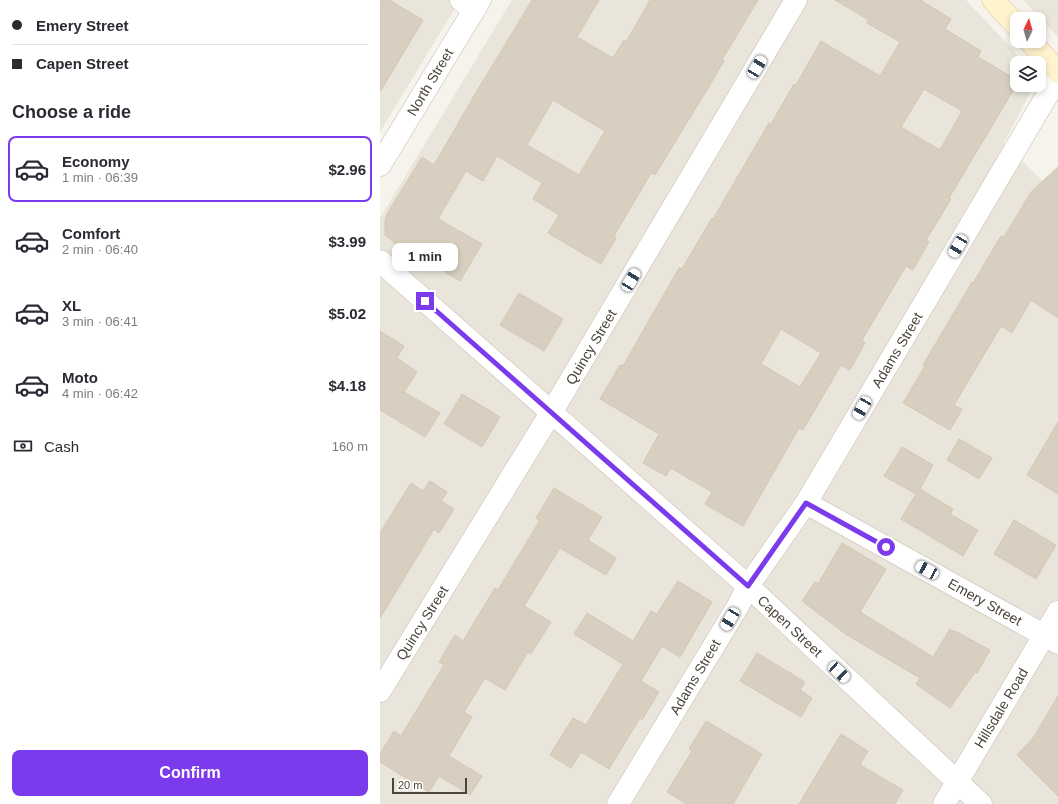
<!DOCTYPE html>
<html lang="en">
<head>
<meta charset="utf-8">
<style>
	body { margin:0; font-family:Arial,sans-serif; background:#f2f2f3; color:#2b2b33; height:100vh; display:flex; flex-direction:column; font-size:15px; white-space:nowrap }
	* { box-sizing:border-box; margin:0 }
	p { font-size:13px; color:#7c7c81 }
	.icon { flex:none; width:22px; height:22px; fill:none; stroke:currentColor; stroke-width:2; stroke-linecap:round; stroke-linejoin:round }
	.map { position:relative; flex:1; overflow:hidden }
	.side { display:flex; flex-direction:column; background:#fff; width:380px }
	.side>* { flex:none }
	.top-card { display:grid; align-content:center; height:88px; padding:0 12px; background:#fff }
	.needle { width:26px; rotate:5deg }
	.controls { position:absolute; left:630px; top:12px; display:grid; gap:8px }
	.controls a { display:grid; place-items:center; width:36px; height:36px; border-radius:8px; background:#fff; box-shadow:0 2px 6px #0003; font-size:20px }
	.scale { position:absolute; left:12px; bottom:10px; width:75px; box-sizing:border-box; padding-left:4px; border:2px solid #4b4439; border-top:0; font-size:11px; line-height:14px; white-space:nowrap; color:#4b4439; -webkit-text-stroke:3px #fff; paint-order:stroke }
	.end { position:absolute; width:18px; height:18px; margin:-9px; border:5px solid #7c3aed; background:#fff; box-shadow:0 0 0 2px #fff }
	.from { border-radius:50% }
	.bubble { position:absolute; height:28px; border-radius:8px; background:#fff; box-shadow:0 2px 6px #0003; font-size:13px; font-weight:700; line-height:28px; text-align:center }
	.car { position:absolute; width:12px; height:24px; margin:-12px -6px; border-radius:5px; box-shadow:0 0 3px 1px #0007; background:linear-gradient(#fff 24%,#345 0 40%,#fff 0 76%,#345 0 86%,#fff 0) }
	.top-card b { display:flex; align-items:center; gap:14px; height:38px; font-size:15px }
	.top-card b+b { border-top:1px solid #e1e1e2 }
	.top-card i { width:10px; height:10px; background:#2b2b33 }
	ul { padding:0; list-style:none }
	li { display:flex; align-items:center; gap:12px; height:66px; margin:0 8px 6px; padding:0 4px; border:2px solid transparent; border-radius:8px }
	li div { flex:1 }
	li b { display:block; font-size:15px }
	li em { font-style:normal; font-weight:700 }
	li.active { border-color:#7c3aed }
	li>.icon { width:36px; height:36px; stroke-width:1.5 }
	h2 { padding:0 12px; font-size:18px; line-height:48px }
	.pay { display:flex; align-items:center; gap:10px; height:44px; padding:0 12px; font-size:15px }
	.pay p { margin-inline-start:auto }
	.primary-button { display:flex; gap:8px; margin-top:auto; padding:8px 12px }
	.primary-button a { flex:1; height:46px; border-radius:8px; background:#7c3aed; color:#fff; font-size:16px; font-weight:700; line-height:46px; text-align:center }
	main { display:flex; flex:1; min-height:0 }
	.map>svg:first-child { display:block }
	.residential { fill:#eae5da }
	.building { fill:#d8cfc1; stroke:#d3c7b4; fill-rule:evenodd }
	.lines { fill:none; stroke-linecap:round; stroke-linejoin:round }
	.minor-casing { stroke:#c2bbae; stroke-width:23 }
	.tertiary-casing { stroke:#c2bbae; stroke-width:23 }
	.secondary-casing { stroke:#d6c79b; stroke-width:23 }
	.minor { stroke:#fff; stroke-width:22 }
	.tertiary { stroke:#fff; stroke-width:22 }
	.secondary { stroke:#fff3cd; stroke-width:22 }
	.route { stroke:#7c3aed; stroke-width:5 }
	.labels { text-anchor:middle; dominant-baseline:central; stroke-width:4; stroke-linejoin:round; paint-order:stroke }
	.street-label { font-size:14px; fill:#4b4439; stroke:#fff }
</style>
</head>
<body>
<main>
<section class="side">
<div class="top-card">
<b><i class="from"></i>Emery Street</b>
<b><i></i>Capen Street</b>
</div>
<h2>Choose a ride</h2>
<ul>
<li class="active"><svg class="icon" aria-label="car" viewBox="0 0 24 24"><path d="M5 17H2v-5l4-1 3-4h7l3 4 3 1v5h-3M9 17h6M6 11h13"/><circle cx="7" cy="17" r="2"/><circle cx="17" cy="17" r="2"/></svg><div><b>Economy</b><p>1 min · 06:39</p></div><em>$2.96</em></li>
<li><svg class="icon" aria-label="car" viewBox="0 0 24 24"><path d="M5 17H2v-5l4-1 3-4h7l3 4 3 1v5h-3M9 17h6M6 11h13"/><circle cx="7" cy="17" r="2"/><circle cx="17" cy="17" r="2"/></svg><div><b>Comfort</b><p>2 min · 06:40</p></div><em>$3.99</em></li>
<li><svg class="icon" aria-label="car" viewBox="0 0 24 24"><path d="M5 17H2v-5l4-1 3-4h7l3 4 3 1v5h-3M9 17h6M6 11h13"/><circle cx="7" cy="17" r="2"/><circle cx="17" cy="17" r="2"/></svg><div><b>XL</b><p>3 min · 06:41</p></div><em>$5.02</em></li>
<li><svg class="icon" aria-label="car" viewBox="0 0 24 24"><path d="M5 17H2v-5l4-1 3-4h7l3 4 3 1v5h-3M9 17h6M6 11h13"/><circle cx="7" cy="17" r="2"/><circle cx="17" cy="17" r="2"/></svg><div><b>Moto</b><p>4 min · 06:42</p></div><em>$4.18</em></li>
</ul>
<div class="pay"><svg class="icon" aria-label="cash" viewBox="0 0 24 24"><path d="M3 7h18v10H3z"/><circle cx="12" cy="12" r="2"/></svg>Cash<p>160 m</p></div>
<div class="primary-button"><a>Confirm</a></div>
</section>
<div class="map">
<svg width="678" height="804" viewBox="0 0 678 804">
	<rect width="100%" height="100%" fill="#f6f3ec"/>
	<path class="residential" d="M0 0H80L0 132Z
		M132 0H586L645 63H637V85H654L624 143 678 196V804H0V218Z
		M643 0H678V37Z"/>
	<path class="building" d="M0 0H9L43 20 0 92Z
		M152 0H219L197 37 233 58 244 40 246 42 270 0H378L342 60 344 61 328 88 275 175 271 173 234 236 236 238 221 264 168 233 179 215 153 199 162 183 117 156 103 181 86 171 58 219 102 244 80 281 37 255 35 259 5 235V220L7 214 42 157 54 165 101 84 122 50ZM173 100 225 131 199 175 147 145Z
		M455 0H540L571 19 565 29 601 51 598 57 637 80V84L569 198 571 199 546 240 549 242 533 270 526 266 482 340 485 343 470 370 461 365 423 430 419 428 363 526 325 504 332 492 291 468 286 476 263 463 279 434 220 399 240 365 243 366 299 268 302 269 332 218 333 219 389 123 391 124 414 84 416 85 441 41 500 76 520 42 487 23 489 20ZM544 89 582 111 560 150 521 127ZM401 329 441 353 420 387 381 364Z
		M678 167V318L651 300 632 333 621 326 574 405 582 409 570 430 523 403 545 366 543 365 592 282 593 283 621 236 624 237 651 192Z
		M139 293 183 319 164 351 120 325Z
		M0 331 24 346 17 358 37 372 24 392 60 413 45 437 0 410Z
		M82 394 120 417 102 447 64 424Z
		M678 422V494L647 475Z
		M579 439 612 458 599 479 567 460Z
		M522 447 553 465 540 489 573 509 570 514 598 530 583 556 521 519 536 494 504 476Z
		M50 481 67 492 61 501 74 509 59 533 54 529 0 618V533L31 483 43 491Z
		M174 488 222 517 208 540 236 558 226 575 180 548 144 606 171 622 151 654 148 652 125 690 105 678 84 712 92 717 69 756 102 776 90 795 59 776 49 792 0 762V754L14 731 21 736 64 665 59 662 75 635 83 641 115 588 118 590 160 520 156 518Z
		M634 520 676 545 656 579 614 554Z
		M462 543 506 569 480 612 553 657 570 629 575 632V631L610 650 597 673 595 672 570 708 536 684 540 678 467 635 422 601 435 582 438 584Z
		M298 581 332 602 300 657 282 646 261 681 279 692 262 720 260 718 229 769 201 752 191 768 170 755 193 718 206 725 243 664 194 634 207 613 253 641 271 611 277 614Z
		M377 653 425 682 420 690 432 698 421 717 360 681Z
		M678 696V796L637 755 653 738Z
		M326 721 382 754 353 804H307L287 792 312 751 309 749Z
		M461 734 488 751 480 765 523 790 515 804H419Z"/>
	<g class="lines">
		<g class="minor-casing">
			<path id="minor" d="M81 0 94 10
				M0 261 368 586 601 804
				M426 503 678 643
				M0 691 180 398 416 0
				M238 804 358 606 368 586 426 503 678 77
				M564 804 678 612"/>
		</g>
		<g class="tertiary-casing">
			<path id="tertiary" d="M0 165 100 0"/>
		</g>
		<g class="secondary-casing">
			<path id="secondary" d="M613 0 637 26
				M650 41 678 72"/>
		</g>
		<use href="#minor" class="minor"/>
		<use href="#tertiary" class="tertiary"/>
		<use href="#secondary" class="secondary"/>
	</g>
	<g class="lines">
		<path class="route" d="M45 301 368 586 426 503 506 547"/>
	</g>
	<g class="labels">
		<g class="street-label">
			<text transform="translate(50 82) rotate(-59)">North Street</text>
			<text transform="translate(211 347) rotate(-59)">Quincy Street</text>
			<text transform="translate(517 350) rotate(-59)">Adams Street</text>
			<text transform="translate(605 602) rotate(29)">Emery Street</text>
			<text transform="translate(42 623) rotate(-58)">Quincy Street</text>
			<text transform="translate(410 626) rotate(43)">Capen Street</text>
			<text transform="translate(315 677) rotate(-59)">Adams Street</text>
			<text transform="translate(621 708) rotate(-59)">Hillsdale Road</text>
		</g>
	</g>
</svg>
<div class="controls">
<a><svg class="needle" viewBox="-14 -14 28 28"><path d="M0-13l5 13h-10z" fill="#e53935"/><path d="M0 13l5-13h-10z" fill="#7c7c81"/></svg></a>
<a><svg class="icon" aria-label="layers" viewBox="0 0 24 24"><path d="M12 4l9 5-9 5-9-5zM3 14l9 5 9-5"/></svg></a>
</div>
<div class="scale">20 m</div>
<i class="end from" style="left:506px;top:547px"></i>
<i class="end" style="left:45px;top:301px"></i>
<div class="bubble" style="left:12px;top:243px;width:66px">1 min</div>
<i class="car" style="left:377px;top:67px;rotate:31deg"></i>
<i class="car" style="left:578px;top:246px;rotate:211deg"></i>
<i class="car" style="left:251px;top:280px;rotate:31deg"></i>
<i class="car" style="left:482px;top:408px;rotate:210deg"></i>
<i class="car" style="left:547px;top:570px;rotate:299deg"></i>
<i class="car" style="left:350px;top:619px;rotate:211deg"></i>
<i class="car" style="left:459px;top:672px;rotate:133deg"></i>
</div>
</main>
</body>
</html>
